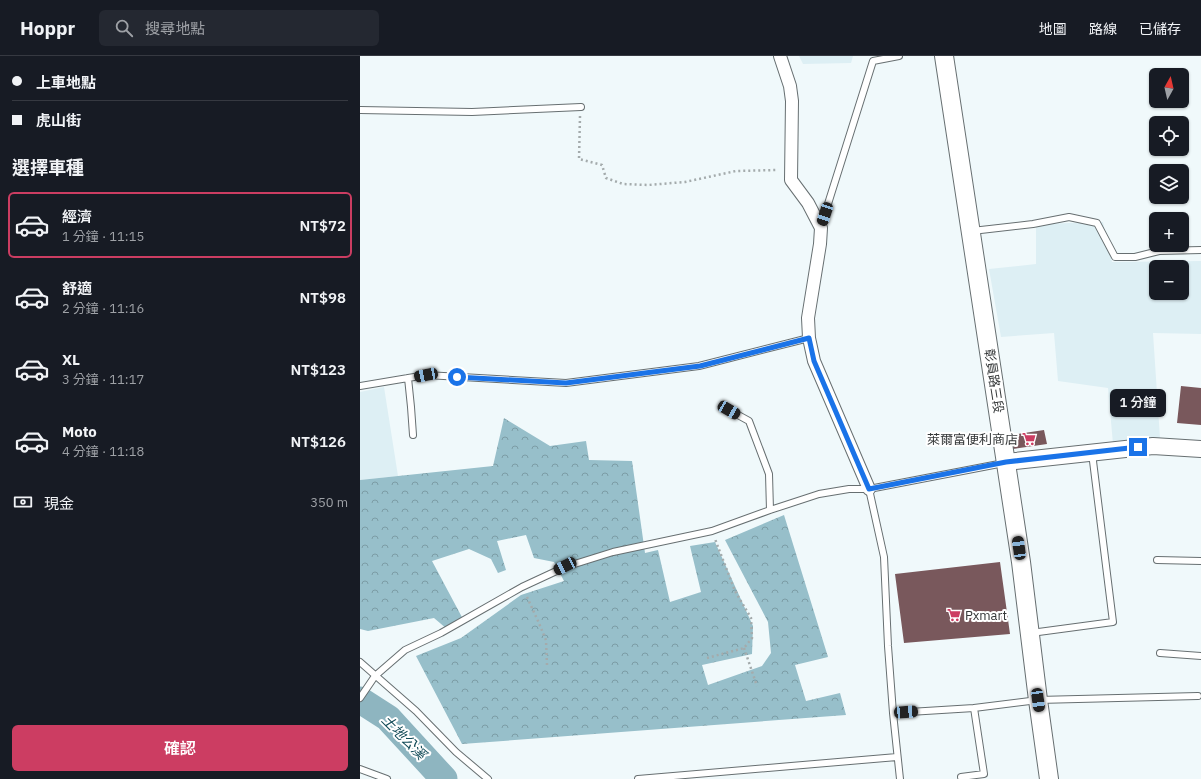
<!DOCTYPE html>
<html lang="zh-TW">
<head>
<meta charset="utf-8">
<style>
	body { margin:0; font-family:"IBM Plex Sans","Noto Sans TC",sans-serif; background:#242831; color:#f1f3f6; height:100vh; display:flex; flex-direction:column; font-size:15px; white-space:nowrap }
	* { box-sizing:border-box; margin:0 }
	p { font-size:13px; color:#9ea1a6 }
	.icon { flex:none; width:22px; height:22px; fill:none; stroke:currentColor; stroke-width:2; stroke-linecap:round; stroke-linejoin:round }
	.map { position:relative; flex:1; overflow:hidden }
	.details { display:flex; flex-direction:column; background:#171b24; width:360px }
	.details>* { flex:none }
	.hud { display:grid; align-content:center; height:88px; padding:0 12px; background:#171b24 }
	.needle { width:26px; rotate:8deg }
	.controls { position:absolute; left:789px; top:12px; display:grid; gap:8px }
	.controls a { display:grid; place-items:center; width:40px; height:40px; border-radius:6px; background:#171b24; box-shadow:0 1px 3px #0004; font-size:20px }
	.end { position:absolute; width:18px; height:18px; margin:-9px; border:5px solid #1a73e8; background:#fff; box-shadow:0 0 0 2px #fff }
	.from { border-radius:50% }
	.bubble { position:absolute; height:28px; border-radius:6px; background:#171b24; box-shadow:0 1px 3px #0004; font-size:13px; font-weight:600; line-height:28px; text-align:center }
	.car { position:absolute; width:12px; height:24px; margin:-12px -6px; border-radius:5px; box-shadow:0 0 3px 1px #0007; background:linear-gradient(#222 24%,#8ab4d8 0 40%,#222 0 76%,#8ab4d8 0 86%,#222 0) }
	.hud b { display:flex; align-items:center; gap:14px; height:38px; font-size:15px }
	.hud b+b { border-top:1px solid #363941 }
	.hud i { width:10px; height:10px; background:#f1f3f6 }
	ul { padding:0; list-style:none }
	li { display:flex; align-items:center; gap:12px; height:66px; margin:0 8px 6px; padding:0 4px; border:2px solid transparent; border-radius:6px }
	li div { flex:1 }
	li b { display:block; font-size:15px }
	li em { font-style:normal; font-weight:600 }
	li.selected { border-color:#cc3d62 }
	li>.icon { width:36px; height:36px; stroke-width:1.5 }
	h2 { padding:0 12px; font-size:18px; line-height:48px }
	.pay { display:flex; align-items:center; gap:10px; height:44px; padding:0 12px; font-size:15px }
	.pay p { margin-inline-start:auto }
	.cta { display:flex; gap:8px; margin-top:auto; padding:8px 12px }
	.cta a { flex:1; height:46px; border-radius:6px; background:#cc3d62; color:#fff; font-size:16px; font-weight:600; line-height:46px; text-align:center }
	header { display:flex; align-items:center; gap:24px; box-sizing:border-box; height:56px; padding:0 20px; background:#171b24; border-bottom:1px solid #363941 }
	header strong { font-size:19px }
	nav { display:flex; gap:22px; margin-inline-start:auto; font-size:14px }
	.search { width:280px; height:36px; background:#242831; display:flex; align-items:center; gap:10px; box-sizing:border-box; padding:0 14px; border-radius:6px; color:#9ea1a6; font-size:15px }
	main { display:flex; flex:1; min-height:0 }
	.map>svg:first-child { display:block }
	.built { fill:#ddeff4; fill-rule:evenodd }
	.forest { fill:url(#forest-crowns) }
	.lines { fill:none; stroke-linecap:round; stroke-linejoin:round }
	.river { stroke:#8eb5c0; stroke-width:27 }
	.building { fill:#79585c }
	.service-casing { stroke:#676f71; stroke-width:8 }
	.minor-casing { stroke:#676f71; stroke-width:14 }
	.tertiary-casing { stroke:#676f71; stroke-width:18 }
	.secondary-casing { stroke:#676f71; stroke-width:20 }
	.path { stroke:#a4abac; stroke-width:2.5; stroke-dasharray:2 3; stroke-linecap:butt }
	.service { stroke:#fff; stroke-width:6 }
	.minor { stroke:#fff; stroke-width:12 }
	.tertiary { stroke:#fff; stroke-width:16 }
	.secondary { stroke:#fff; stroke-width:18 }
	.route { stroke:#1a73e8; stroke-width:5 }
	.labels { text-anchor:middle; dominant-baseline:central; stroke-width:4; stroke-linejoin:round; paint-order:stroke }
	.street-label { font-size:13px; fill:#343738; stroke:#fff }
	.poi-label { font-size:13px; fill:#343738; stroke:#fff; text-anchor:end }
	.water-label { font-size:14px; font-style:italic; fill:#114a57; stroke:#fff }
</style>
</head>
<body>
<header>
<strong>Hoppr</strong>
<div class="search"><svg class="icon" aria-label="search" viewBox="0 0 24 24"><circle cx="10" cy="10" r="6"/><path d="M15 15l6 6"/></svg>搜尋地點</div>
<nav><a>地圖</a><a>路線</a><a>已儲存</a></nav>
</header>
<main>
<section class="details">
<div class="hud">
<b><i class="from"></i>上車地點</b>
<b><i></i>虎山街</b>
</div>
<h2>選擇車種</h2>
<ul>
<li class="selected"><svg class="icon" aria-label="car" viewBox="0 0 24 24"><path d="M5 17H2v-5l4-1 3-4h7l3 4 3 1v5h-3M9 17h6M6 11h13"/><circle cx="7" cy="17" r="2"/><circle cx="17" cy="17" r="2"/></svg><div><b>經濟</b><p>1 分鐘 · 11:15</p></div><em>NT$72</em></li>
<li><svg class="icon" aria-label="car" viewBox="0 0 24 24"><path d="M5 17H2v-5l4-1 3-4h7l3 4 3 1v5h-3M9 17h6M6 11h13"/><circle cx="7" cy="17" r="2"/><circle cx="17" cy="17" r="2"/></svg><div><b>舒適</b><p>2 分鐘 · 11:16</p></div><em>NT$98</em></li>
<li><svg class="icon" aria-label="car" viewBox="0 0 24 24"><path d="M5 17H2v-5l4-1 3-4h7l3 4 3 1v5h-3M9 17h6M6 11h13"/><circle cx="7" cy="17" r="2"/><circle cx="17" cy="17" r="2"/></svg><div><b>XL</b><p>3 分鐘 · 11:17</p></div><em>NT$123</em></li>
<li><svg class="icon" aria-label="car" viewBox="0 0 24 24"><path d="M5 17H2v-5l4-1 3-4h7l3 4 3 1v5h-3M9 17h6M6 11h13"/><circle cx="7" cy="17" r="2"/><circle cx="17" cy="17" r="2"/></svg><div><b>Moto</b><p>4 分鐘 · 11:18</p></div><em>NT$126</em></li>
</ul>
<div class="pay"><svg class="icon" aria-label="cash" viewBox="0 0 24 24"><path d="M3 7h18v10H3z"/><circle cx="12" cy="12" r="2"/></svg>現金<p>350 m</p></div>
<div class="cta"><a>確認</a></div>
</section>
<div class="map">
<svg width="841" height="723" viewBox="0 0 841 723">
	<defs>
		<pattern id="forest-crowns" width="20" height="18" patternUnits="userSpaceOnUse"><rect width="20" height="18" fill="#97bfca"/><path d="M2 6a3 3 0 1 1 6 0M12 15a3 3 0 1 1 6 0" fill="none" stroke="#7c9ca5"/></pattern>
	</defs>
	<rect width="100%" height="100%" fill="#f0f9fb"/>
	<path class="built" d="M439 0H493L491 7 443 8Z
		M743 166 752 206 841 205V278L793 277 800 382 753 388 748 332 698 325 694 277 641 281 629 213 676 208V168ZM796 211H822V237H796Z
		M24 331 38 420 0 424V336Z"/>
	<path class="forest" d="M144 362 190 390 226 385 229 404 272 405 285 497 298 494 310 546 341 536 330 490 355 486 393 570 392 598 342 609 348 629 402 610 411 597 408 566 365 484 424 459 468 601 435 609 446 645 480 637 486 659 102 688 56 600 101 582 161 539 204 525 194 506 174 502 166 479 137 485 146 514 138 517 131 503 109 493 72 505 104 565 87 573 74 562 8 575 0 573V424L133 410Z"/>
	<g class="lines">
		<path class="river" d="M0 644 28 662 84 723"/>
	</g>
	<path class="building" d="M821 330 841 332V369L817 367Z
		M684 374 687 388 653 393 651 379Z
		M640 506 650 578 544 587 535 518Z"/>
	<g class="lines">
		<g class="service-casing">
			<path id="service" d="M0 54 112 56 221 51
				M461 170 513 5 539 0
				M612 175 673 168 709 161 737 167 755 201H775L799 195 841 194
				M48 322 51 351 53 379
				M0 330 66 319 206 327 339 310 449 282
				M369 354 389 365 409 418 410 454
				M509 433 524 501 528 590 533 657 540 723
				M797 504 841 505
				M671 577 753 566 732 397
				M800 597 841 600
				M0 606 56 655 96 696 128 723
				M0 642 15 620 45 594 81 577 162 531 205 511 253 496 352 475 410 454 459 438 489 433H509L644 407
				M533 657 614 652 678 644 838 640
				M0 713 27 723
				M601 721 624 718 614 652
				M278 723 537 701"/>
		</g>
		<g class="minor-casing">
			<path id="minor" d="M420 0 430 30 432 45 431 124 448 147 461 172 460 188 448 262 449 282 454 305 509 433"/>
		</g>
		<g class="tertiary-casing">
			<path id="tertiary" d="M646 406 793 390 841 393"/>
		</g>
		<g class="secondary-casing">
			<path id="secondary" d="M584 0 661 506 678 644 689 723"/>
		</g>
		<path class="path" d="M220 60 219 103 242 109 246 122 263 128 288 129 325 126 376 115 418 114
			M167 541 178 565 186 584 187 609
			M384 592 397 630
			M347 602 384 592 392 582 391 562 375 535 355 483"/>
		<use href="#service" class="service"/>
		<use href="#minor" class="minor"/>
		<use href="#tertiary" class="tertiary"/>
		<use href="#secondary" class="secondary"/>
	</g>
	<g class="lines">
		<path class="route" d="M97 321 206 327 340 310 449 282 454 305 509 433 646 406 778 391"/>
	</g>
	<defs>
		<g id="supermarket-bare" transform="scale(1.08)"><path d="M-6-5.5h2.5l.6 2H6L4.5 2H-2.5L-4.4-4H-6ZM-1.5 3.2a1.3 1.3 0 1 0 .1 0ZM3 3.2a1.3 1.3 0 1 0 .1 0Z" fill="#cc3d62" stroke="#fff" stroke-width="2.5" paint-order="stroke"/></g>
	</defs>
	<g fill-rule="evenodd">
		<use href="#supermarket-bare" x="669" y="383"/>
		<use href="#supermarket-bare" x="594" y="559"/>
	</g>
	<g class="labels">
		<g class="street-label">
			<text transform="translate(634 325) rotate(81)">彰員路三段</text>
		</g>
		<g class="poi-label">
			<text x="658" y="383">萊爾富便利商店</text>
			<text x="605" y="559" text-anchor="start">Pxmart</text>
		</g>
		<g class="water-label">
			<text transform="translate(44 681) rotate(45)">土地公溪</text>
		</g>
	</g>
</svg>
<div class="controls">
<a><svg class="needle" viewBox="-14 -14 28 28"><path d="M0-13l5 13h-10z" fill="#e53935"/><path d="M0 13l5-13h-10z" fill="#9ea1a6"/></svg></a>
<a><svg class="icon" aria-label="locate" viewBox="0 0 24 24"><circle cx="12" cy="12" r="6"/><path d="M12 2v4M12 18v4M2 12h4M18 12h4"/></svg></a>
<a><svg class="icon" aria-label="layers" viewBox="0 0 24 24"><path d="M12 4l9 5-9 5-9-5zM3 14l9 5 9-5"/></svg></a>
<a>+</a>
<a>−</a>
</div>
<i class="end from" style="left:97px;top:321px"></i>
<i class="end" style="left:778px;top:391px"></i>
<div class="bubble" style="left:750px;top:333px;width:56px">1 分鐘</div>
<i class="car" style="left:465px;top:158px;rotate:198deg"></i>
<i class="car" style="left:66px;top:319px;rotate:259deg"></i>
<i class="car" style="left:369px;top:354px;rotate:120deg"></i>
<i class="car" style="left:659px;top:492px;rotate:352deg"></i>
<i class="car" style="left:205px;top:510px;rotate:244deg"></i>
<i class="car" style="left:678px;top:644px;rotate:172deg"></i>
<i class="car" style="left:546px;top:656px;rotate:86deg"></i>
</div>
</main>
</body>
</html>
